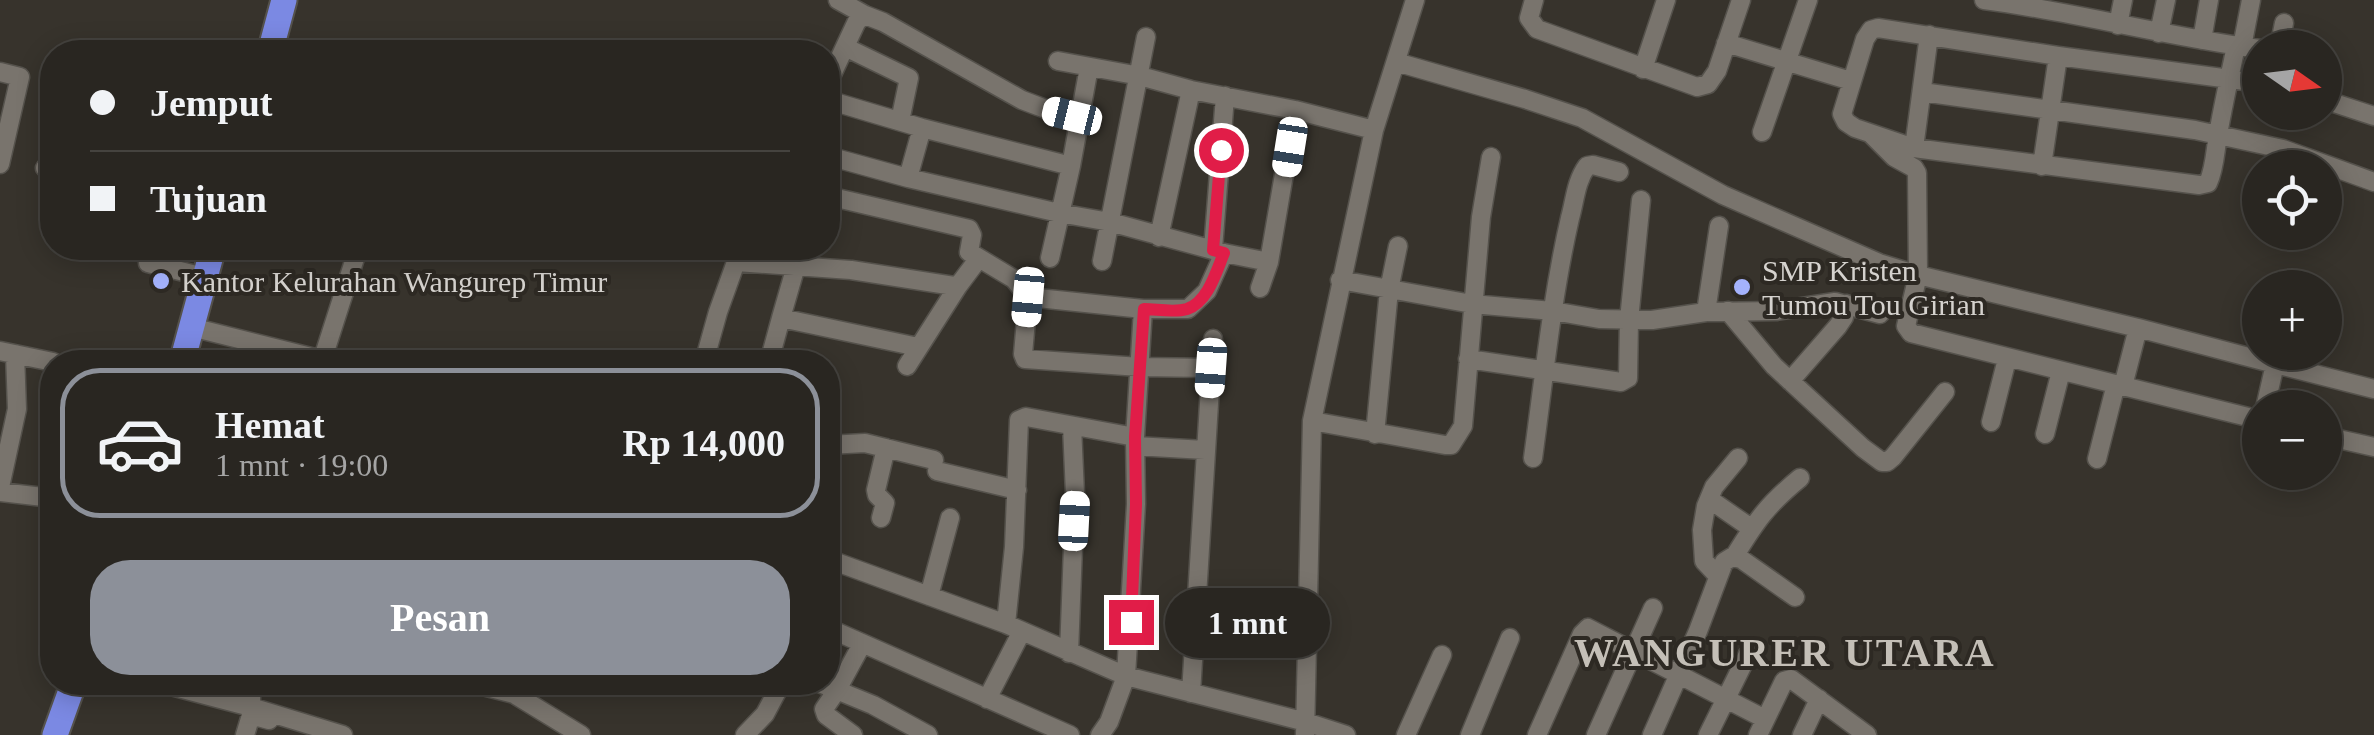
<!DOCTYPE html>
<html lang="id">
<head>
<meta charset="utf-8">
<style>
	body { margin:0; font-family:Georgia,serif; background:#35322e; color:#f1f3f6; height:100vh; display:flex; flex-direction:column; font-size:38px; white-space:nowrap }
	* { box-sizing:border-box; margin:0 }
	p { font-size:32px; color:#a5a5a5 }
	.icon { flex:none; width:55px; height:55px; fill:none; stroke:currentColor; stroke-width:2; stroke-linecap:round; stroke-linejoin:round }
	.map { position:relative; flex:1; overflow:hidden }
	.panel { position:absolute; left:40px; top:350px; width:800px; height:345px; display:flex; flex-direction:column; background:#292621; border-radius:40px; box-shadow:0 5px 25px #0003,0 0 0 2px #45433f }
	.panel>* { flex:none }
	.guide { position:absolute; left:40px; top:40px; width:800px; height:220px; border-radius:40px; box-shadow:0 5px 25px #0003,0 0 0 2px #45433f; display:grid; align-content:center; height:220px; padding:0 50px; background:#292621 }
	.needle { width:65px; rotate:104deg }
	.fabs { position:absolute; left:2242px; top:30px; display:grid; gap:20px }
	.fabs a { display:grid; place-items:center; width:100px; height:100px; border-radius:50%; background:#292621; box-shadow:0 5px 25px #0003,0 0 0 2px #45433f; font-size:50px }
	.end { position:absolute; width:45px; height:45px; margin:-22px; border:12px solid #e11d48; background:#fff; box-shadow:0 0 0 5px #fff }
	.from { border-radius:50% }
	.bubble { position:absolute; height:70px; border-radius:35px; background:#292621; box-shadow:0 5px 25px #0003,0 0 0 2px #45433f; font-size:32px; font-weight:700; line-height:70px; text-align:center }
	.car { position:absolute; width:30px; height:60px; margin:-30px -15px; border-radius:12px; box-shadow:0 0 8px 2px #0007; background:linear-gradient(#fff 24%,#345 0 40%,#fff 0 76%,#345 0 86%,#fff 0) }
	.guide b { display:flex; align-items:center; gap:35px; height:95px; font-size:38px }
	.guide b+b { border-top:2px solid #45433f }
	.guide i { width:25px; height:25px; background:#f1f3f6 }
	ul { padding:18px 0 0; list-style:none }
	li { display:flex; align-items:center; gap:30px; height:150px; margin:0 20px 15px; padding:0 30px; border:5px solid #45433f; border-radius:40px }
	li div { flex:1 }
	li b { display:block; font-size:38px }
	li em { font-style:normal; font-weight:700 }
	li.active { border-color:#8c9099 }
	li>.icon { width:90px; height:90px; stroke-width:1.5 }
	.button { display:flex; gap:20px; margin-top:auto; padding:20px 50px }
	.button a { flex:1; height:115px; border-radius:40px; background:#8c9099; color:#fff; font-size:40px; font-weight:700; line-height:115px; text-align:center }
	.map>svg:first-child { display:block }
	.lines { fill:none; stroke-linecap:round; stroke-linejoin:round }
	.minor-casing { stroke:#55524c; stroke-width:21 }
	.highway-casing { stroke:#55524c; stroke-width:29 }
	.minor { stroke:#79746d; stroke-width:18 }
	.highway { stroke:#7b89e3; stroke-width:25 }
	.route { stroke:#e11d48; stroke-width:12 }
	.poi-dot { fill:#a4b2fc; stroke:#2d2923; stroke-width:4 }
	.labels { text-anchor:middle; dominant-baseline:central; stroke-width:8; stroke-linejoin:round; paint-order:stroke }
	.poi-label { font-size:30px; fill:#d5d2ce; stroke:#2d2923; text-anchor:start }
	.district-label { font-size:40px; font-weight:bold; letter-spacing:2.5px; fill:#c4bfb7; stroke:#2d2923 }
</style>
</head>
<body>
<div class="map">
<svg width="2374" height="735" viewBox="0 0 2374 735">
	<rect width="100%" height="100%" fill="#37332c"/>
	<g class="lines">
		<g class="minor-casing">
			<path id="minor" d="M838 0 865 15
				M1534 0 1529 18 1537 29 1697 87 1708 84 1717 71 1741 0
				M1984 0C2077 12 2167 37 2260 49
				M2118 25 2123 0
				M2159 33 2166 0
				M2202 40 2209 0
				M1726 43 1851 81
				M2236 46C2230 75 2223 105 2218 135 2215 151 2215 168 2208 183L2199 185 1914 148 1855 128 1846 122 1842 114 1865 39 1871 30 1878 28 2058 56 2260 83
				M845 47 909 78 900 121
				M2242 47 2251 0
				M2279 48 2284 23
				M1058 61 1140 76 1191 90 1295 110 1374 130
				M1396 62 1525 99 1582 118 1723 195 1879 263 1918 275 2138 328 2123 386 1911 333 1906 326 1918 275 1917 173 1914 168 1894 157 1872 135
				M1643 69 1666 0
				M0 72 20 77 0 164
				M828 83 857 21 865 15 883 22 1022 100 1051 111 1080 117
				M1922 92 2195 130 2283 149 2374 182
				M828 100 922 128 1071 166
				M2325 100 2374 116
				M1762 132 1808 0
				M1914 148 1929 35
				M828 156 908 178 1059 213 1110 222 1224 253 1269 262
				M2042 166 2058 56
				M45 168 52 170
				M908 178 922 128
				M828 196 969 229 972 235 969 252 1014 279 1028 297 1023 354 1025 359 1140 367 1211 368
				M1159 237 1191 90
				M1213 249 1225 96
				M1050 258 1071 166 1089 67
				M1102 261 1146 37
				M736 262 851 270 954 286H958L979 258
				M148 263 204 277
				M796 266 781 318 918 347
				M1340 280 1472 304 1553 311 1599 319 1652 320 1706 312 1776 311 1835 302 1880 314
				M1260 288 1269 262 1295 110
				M1143 309H1188L1207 291 1224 253
				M1728 311 1774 366 1863 448 1882 462H1887L1893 457 1945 392
				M1706 312 1719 226
				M191 327 331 362
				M2138 328 2275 364 2265 408
				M0 351 53 362
				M1468 359 1621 382 1628 378 1629 320 1641 200
				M322 361 356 255V251L347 248
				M704 362 718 312 741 248
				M769 362 781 318
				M2275 364 2374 389
				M907 366 958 286
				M1790 381 1838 326 1844 317 1846 304
				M2123 386 2260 420
				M1312 421 1445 445H1451L1463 426 1481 217 1491 157
				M1991 422 2007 359
				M1375 434 1389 290 1398 246
				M2045 434 2061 371
				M2325 436 2374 447
				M828 445 865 443 934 460
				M1135 446 1205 450
				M1533 458C1544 378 1552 296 1570 218 1575 200 1576 181 1587 166L1593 165 1619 172
				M2097 459 2116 384
				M937 471 1017 490
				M0 487 17 409 15 354
				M0 492 52 498
				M1709 499 1751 528
				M881 518 885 503 877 495 876 490 886 448
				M1734 557C1756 521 1767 505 1800 478
				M828 559 1006 624 1126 676 1136 504 1135 437 1143 309 1028 297
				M1718 576 1704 561 1702 530 1706 506 1714 487 1738 458
				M929 596 950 518
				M1006 624 1014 547 1019 420 1026 417 1135 437
				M828 628 1070 735
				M1069 653 1075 494 1072 426
				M156 682 251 707 343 735
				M467 682 514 694 581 735
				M817 682 873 705 928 735
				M1191 693 1213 339
				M987 699 1022 631
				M251 707V682
				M245 735 251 715 269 720
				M745 735 765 714 782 682
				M853 735 826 715 824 709 837 690 862 644
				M1100 735 1109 722 1126 676 1306 722 1346 735
				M1305 735 1312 421 1374 130 1415 0
				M1406 735 1442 655
				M1470 735 1510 638
				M1537 735 1582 634 1588 628 1765 719
				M1596 735 1653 608
				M1652 735 1698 631 1724 562 1732 557 1741 559 1795 597
				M1708 735 1748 654
				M1758 735 1784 681 1791 679 1867 735
				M1802 735 1819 699"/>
		</g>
		<g class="highway-casing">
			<path id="highway" d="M270 52 284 0
				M182 362 213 248
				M55 735 74 682"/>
		</g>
		<use href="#minor" class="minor"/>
		<use href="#highway" class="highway"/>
	</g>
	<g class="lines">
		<path class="route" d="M1131 622 1136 504 1135 437 1144 309C1156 309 1174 313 1187 309 1208 302 1216 272 1224 253L1213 250 1221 150"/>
	</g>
	<g class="poi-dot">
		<circle cx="161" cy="281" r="10"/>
		<circle cx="1742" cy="287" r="10"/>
	</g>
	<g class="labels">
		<g class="poi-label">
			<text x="1762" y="270">SMP Kristen<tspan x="1762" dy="34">Tumou Tou Girian</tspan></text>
			<text x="181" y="281">Kantor Kelurahan Wangurep Timur</text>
		</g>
		<g class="district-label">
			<text x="1785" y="652">WANGURER UTARA</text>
		</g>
	</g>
</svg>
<div class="fabs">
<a><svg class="needle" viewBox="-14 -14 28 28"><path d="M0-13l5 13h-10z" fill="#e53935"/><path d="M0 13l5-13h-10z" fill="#a5a5a5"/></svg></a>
<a><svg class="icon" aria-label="locate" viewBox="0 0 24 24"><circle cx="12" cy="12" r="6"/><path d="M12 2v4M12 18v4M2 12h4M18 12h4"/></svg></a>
<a>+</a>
<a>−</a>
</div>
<i class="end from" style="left:1221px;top:150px"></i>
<i class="end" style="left:1131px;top:622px"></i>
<div class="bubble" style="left:1165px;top:588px;width:165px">1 mnt</div>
<i class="car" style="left:1072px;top:116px;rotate:284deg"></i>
<i class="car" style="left:1290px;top:147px;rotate:189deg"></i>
<i class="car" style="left:1028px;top:297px;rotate:185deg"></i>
<i class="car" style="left:1211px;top:368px;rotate:184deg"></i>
<i class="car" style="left:1074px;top:521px;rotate:3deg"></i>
<div class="guide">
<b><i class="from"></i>Jemput</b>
<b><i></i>Tujuan</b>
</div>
<section class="panel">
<ul>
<li class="active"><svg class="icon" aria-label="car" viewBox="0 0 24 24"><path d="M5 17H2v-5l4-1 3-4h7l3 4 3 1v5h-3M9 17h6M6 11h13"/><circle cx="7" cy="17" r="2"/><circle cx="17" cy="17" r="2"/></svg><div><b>Hemat</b><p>1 mnt · 19:00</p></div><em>Rp 14,000</em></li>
</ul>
<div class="button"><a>Pesan</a></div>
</section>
</div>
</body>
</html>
